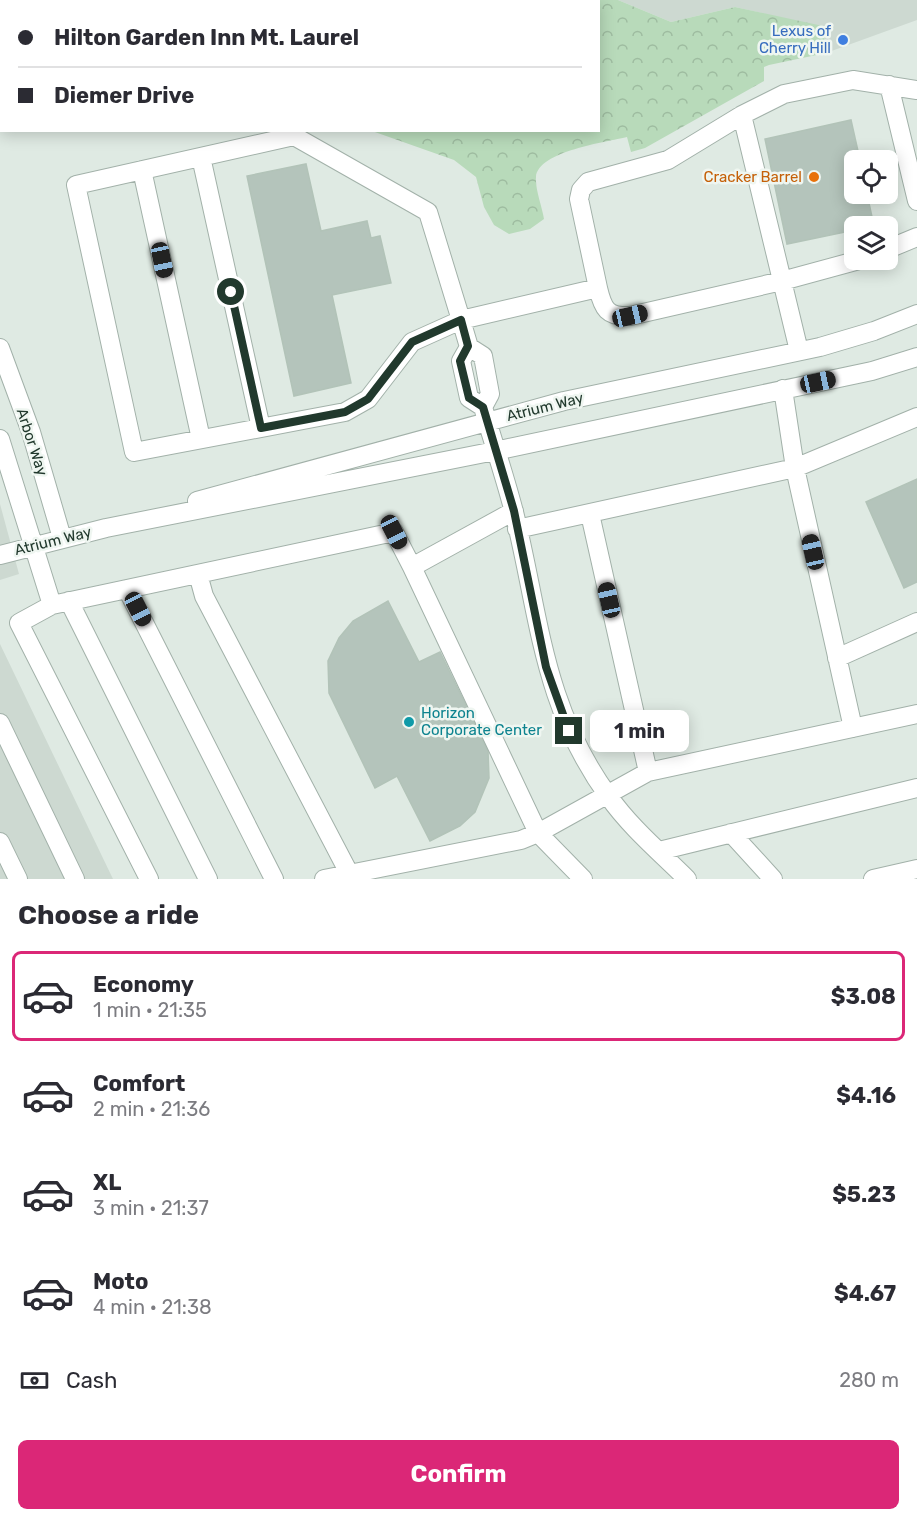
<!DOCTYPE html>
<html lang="en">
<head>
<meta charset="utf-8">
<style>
	body { margin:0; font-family:Rubik,sans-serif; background:#f7f7f7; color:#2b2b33; height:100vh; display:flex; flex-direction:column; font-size:22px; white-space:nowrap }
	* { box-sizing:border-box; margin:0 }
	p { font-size:20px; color:#7c7c81 }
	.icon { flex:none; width:33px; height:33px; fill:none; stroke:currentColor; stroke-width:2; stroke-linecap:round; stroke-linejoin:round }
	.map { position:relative; height:879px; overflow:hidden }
	.details { display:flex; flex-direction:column; background:#fff; flex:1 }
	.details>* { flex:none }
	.top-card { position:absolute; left:0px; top:0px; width:600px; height:132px; box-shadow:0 3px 15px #0003; display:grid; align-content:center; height:132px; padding:0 18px; background:#fff }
	.tools { position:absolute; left:844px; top:150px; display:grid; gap:12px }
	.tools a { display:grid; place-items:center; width:54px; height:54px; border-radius:9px; background:#fff; box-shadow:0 3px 15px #0003; font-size:30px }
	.end { position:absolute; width:27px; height:27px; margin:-14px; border:8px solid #21392d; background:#fff; box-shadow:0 0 0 3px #fff }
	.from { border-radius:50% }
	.bubble { position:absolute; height:42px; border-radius:9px; background:#fff; box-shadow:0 3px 15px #0003; font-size:20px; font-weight:700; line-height:42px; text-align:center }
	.car { position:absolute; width:18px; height:36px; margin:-18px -9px; border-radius:8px; box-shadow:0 0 4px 2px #0007; background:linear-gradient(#222 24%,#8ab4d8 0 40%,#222 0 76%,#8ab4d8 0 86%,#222 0) }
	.top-card b { display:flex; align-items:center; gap:21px; height:57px; font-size:22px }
	.top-card b+b { border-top:2px solid #e1e1e2 }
	.top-card i { width:15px; height:15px; background:#2b2b33 }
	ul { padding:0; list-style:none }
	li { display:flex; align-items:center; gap:18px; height:90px; margin:0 12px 9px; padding:0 6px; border:3px solid transparent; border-radius:9px }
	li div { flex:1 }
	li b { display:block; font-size:22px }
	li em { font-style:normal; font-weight:700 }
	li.current { border-color:#db2777 }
	li>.icon { width:54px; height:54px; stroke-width:1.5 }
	h2 { padding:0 18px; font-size:27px; line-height:72px }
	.pay { display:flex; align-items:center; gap:15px; height:66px; padding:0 18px; font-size:22px }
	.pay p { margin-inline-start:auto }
	.cta { display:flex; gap:12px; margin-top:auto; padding:12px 18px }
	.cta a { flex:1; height:69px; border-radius:9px; background:#db2777; color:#fff; font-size:24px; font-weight:700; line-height:69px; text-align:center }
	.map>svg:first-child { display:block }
	.built { fill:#cdd9d1 }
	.forest { fill:url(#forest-crowns) }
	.building { fill:#b4c4bb; stroke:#b2c3b8; stroke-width:1.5 }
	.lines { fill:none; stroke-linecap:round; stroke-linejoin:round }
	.minor-casing { stroke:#a2b1a9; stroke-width:20 }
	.minor { stroke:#fff; stroke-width:18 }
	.route { stroke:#21392d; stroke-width:8 }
	.shop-dot { fill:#3f7fe0; stroke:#eff6f1; stroke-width:2 }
	.food-dot { fill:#e8710a; stroke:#eff6f1; stroke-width:2 }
	.culture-dot { fill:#0f9aa8; stroke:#eff6f1; stroke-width:2 }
	.labels { text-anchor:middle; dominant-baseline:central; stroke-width:5; stroke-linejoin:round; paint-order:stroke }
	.shop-label { font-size:15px; fill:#366cbe; stroke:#eff6f1; text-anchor:end }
	.food-label { font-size:15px; fill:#c56008; stroke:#eff6f1; text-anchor:end }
	.street-label { font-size:15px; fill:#21392d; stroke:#eff6f1 }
	.culture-label { font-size:15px; fill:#0d838f; stroke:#eff6f1; text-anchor:start }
</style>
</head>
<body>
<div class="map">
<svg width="917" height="879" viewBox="0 0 917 879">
	<defs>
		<pattern id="forest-crowns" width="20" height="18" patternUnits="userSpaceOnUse" patternTransform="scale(1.5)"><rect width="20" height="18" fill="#b8daba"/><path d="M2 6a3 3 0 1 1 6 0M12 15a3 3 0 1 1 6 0" fill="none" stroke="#9ebca0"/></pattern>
	</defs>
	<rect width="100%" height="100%" fill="#dfeae3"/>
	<path class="built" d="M618 0H917V20L826 53 823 27 735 7 671 22Z
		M0 504 19 574 0 580Z
		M0 644 113 879H0Z"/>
	<path class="forest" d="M0 0H618L671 22 735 7 823 26 826 53 769 65 764 67V81L645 148 631 152 627 137C607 142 538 151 536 177 535 189 542 206 544 219L530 229 509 234 494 225 484 207 476 177 454 160 372 131 598 130V2H2L0 78Z"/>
	<path class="building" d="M851 120 860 160H855V194H867L874 226H855V230L787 244 765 139Z
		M306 164 321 231 367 221 371 238 380 236 391 283 332 295 351 383 294 396 247 176Z
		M917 479V582L904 588 866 502Z
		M388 601 419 662 440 652 488 751 489 778 475 812 460 826 430 841 397 776 375 788 329 693 328 661 339 638 353 621Z"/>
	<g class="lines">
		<g class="minor-casing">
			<path id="minor" d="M889 85 917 201
				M742 115 799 351
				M294 136 428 212 461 320 412 342 368 399 345 412 134 452 76 185Z
				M201 157 261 428
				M142 170 201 439
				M888 249 917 237
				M598 288 579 199 581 190 588 182 668 160 742 115 784 94 853 80 917 90
				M469 347 461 361 469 398 483 407C493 442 505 477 514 512 540 617 542 705 609 797 631 828 661 853 687 879
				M0 348 31 432 62 538
				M483 407 490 394 483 356 469 347 461 320 598 288C603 309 607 317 630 316L782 281 859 260
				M0 439 52 605 394 532 412 567 514 511
				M197 501 564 401 820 347 874 331 917 314
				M517 529 795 468 783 389
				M0 555 106 528 495 451 872 371 917 357
				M198 574 204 596 350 875
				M127 589 274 879
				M69 601 208 879
				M52 605 19 623 149 879
				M837 658 917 622
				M0 723 75 879
				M853 728 795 468 917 417
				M648 772 917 714
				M731 833 773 879
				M0 842 18 879
				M659 851 917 788
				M324 879 521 840 538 833 412 567
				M583 879 538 833 648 772 590 514
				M873 879 917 869"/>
		</g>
		<use href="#minor" class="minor"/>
	</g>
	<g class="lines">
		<path class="route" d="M231 292 261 428 345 412 368 399 412 342 461 320 468 346 460 361 469 398 483 407 514 511 546 667 569 731"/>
	</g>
	<circle class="shop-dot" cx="843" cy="40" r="6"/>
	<circle class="food-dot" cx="814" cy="177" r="6"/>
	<circle class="culture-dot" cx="409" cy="722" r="6"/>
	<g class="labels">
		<g class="shop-label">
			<text x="831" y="31">Lexus of<tspan x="831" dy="17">Cherry Hill</tspan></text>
		</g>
		<g class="food-label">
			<text x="802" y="177">Cracker Barrel</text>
		</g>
		<g class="street-label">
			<text transform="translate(545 407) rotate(-14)">Atrium Way</text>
			<text transform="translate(32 442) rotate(72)">Arbor Way</text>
			<text transform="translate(53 541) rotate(-14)">Atrium Way</text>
		</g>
		<g class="culture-label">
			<text x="421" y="713">Horizon<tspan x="421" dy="17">Corporate Center</tspan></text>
		</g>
	</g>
</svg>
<div class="tools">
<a><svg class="icon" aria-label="locate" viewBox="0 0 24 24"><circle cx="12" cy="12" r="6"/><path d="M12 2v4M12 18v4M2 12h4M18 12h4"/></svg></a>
<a><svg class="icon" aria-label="layers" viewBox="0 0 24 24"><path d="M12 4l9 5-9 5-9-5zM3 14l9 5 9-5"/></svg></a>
</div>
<i class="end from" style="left:231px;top:292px"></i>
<i class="end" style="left:569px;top:731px"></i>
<div class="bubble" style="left:590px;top:710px;width:99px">1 min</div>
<i class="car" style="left:162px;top:260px;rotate:168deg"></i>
<i class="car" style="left:630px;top:316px;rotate:77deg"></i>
<i class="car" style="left:818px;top:382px;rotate:78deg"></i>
<i class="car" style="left:394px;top:532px;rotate:153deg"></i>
<i class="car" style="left:813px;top:552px;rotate:347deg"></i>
<i class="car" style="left:609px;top:600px;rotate:347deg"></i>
<i class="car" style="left:138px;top:609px;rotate:153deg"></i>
<div class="top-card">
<b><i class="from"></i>Hilton Garden Inn Mt. Laurel</b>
<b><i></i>Diemer Drive</b>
</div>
</div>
<section class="details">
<h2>Choose a ride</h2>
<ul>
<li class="current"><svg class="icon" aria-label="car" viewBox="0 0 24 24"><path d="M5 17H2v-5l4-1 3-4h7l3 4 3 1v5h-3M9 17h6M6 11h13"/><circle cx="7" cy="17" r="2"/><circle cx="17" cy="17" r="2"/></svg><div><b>Economy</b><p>1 min · 21:35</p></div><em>$3.08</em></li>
<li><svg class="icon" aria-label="car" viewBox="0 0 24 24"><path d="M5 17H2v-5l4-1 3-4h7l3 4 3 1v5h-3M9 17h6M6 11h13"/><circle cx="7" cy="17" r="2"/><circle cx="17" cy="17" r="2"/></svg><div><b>Comfort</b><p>2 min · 21:36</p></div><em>$4.16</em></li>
<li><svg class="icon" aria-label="car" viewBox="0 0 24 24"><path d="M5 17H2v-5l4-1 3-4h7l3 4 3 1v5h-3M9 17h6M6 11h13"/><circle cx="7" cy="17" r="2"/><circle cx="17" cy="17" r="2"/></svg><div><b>XL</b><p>3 min · 21:37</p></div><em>$5.23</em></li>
<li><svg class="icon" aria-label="car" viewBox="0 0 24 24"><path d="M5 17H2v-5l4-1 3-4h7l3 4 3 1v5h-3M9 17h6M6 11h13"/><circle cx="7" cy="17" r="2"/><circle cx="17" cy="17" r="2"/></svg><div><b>Moto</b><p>4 min · 21:38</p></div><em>$4.67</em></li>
</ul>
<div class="pay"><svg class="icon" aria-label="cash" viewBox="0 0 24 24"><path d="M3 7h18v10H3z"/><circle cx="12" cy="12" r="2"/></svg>Cash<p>280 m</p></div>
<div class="cta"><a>Confirm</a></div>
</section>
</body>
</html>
